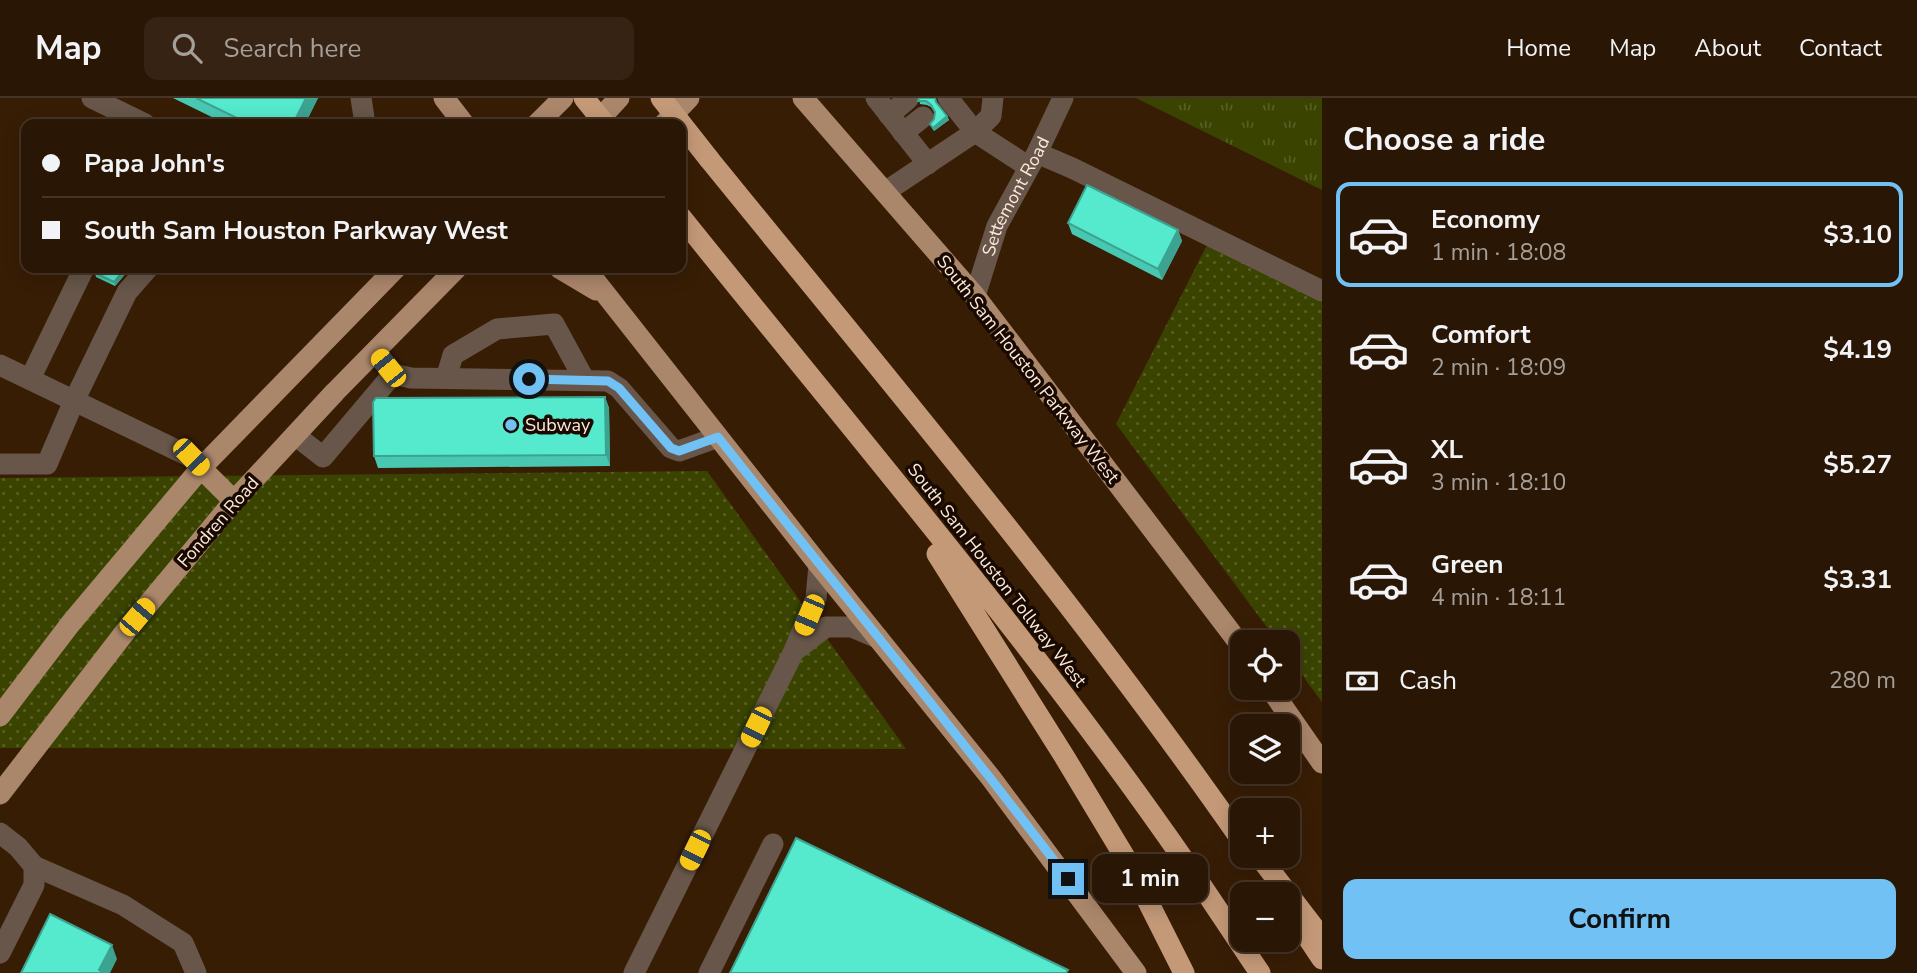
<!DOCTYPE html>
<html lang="en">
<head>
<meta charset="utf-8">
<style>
	body { margin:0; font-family:"Nunito Sans",sans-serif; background:#362313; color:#f1f3f6; height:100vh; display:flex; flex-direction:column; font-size:26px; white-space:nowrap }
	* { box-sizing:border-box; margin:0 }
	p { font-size:23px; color:#a59f9a }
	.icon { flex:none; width:38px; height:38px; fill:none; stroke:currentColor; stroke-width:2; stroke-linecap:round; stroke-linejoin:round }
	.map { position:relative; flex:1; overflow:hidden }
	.details { display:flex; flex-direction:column; background:#2a1604; width:595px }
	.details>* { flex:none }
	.banner { position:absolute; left:21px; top:21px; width:665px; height:154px; border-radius:14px; box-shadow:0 4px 18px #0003,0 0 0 2px #463526; display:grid; align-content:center; height:154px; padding:0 21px; background:#2a1604 }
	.tools { position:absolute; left:1230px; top:532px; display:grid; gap:14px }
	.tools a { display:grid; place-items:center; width:70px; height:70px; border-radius:14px; background:#2a1604; box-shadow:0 4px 18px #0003,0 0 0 2px #463526; font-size:35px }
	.end { position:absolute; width:32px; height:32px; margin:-16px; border:9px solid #71c1f5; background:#111; box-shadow:0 0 0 4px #111 }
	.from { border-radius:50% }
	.bubble { position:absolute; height:49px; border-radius:14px; background:#2a1604; box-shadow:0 4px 18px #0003,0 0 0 2px #463526; font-size:23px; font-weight:700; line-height:49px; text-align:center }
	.car { position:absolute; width:21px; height:42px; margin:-21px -10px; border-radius:9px; box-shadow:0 0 5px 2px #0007; background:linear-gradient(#f5c518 24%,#345 0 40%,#f5c518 0 76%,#345 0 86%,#f5c518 0) }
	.banner b { display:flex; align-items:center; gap:24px; height:66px; font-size:26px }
	.banner b+b { border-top:2px solid #463526 }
	.banner i { width:18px; height:18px; background:#f1f3f6 }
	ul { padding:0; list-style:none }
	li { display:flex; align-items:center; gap:21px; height:105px; margin:0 14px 10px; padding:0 7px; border:4px solid transparent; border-radius:14px }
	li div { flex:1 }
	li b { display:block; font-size:26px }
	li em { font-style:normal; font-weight:700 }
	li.active { border-color:#71c1f5 }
	li>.icon { width:63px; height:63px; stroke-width:1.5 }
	h2 { padding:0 21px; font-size:32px; line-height:84px }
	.pay { display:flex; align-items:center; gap:18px; height:77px; padding:0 21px; font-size:26px }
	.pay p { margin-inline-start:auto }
	.button { display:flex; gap:14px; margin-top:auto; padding:14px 21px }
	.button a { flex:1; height:80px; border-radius:14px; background:#71c1f5; color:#111; font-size:28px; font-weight:700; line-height:80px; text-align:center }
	header { display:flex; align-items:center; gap:42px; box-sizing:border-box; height:98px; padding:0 35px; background:#2a1604; border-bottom:2px solid #463526 }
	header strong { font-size:33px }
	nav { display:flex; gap:38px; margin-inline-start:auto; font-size:24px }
	.search { width:490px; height:63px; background:#362313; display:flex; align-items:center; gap:18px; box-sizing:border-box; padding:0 24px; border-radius:14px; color:#a59f9a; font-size:26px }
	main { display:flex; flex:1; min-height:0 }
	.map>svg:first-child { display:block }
	.grass { fill:url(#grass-dots) }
	.park { fill:url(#park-tufts) }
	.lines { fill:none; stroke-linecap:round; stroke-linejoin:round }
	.minor { stroke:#675649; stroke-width:21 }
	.major { stroke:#aa866b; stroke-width:21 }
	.highway { stroke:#c49978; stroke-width:21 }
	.highway-bridge { stroke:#c49978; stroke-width:21 }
	.wall { fill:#49c8b1 }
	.shaded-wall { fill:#3ca390 }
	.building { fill:#55e9ce; stroke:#3ca390; stroke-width:2 }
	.route { stroke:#71c1f5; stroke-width:9 }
	.poi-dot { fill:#71c1f5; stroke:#190a01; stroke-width:2.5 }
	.labels { text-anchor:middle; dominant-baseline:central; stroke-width:7; stroke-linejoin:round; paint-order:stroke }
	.street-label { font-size:18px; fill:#fdeadc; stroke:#190a01 }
	.poi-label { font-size:18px; fill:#fdeadc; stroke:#190a01; text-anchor:start }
</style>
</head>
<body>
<header>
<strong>Map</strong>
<div class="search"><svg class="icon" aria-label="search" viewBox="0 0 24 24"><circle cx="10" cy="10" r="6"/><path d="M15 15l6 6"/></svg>Search here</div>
<nav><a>Home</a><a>Map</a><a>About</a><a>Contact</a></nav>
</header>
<main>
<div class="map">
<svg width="1322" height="875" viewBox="0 0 1322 875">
	<defs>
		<pattern id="grass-dots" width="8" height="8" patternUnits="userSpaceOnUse" patternTransform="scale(1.75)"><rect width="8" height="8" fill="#3a4400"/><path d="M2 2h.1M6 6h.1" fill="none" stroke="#575f25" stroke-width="1.8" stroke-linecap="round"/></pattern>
		<pattern id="park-tufts" width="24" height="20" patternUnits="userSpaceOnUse" patternTransform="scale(1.75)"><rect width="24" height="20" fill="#3a4400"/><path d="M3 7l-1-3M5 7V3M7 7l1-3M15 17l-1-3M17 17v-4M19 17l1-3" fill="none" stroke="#575f25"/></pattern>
	</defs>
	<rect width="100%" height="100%" fill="#381d05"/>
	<path class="grass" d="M1211 139 1322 198V604L1288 558V544H1278L1116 326Z
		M707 373 906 651 0 650V380Z"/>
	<path class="park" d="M1136 0H1322V92Z"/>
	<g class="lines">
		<g class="minor">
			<path d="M92 0 145 26"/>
			<path d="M361 0 365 26"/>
			<path d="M876 0 928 66"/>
			<path d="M948 0 975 34 1029 69"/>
			<path d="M889 17 908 1"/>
			<path d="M903 35 923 19"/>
			<path d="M1037 55 1072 70 1322 193"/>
			<path d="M885 94 975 34 991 18 993 0"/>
			<path id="s1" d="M975 198 997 128 1037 55 1063 0"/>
			<path d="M0 267 191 359 201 370"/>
			<path d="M446 280 453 257 497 231 554 226 584 281"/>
			<path d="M30 281 84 170"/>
			<path d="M295 337 323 359 393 276 411 280 608 283 619 290 671 350 679 353 718 339"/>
			<path d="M0 366H47L74 303 127 194 148 170"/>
			<path d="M797 551 826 529H852L878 540"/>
			<path d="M0 735 18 749 34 768V787L0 855"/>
			<path d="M34 768 123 807 183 845 196 875"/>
			<path d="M634 875 793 555 816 500 819 467"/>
			<path d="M709 875 773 746"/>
		</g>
		<path class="major" d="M444 0 464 26
			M803 0 975 198 1242 549
			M537 26 563 0
			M595 26 619 0
			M664 26 689 0
			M559 170 596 192
			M585 170 819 467 991 680 1136 875
			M201 370 234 403
			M1270 590 1322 665
			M0 618 71 525 201 370 396 170
			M0 696 125 534 234 403 335 294 457 170"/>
		<path class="highway" d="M709 61C891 285 1077 506 1242 743
			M681 119C851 331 1031 541 1186 765 1211 801 1235 838 1260 875
			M937 456 1064 658 1129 766 1184 875
			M1259 758 1322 840
			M1302 831 1322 861"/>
		<path class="highway-bridge" d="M584 0 605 26
			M661 0 709 61"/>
	</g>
	<path class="wall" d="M173 0H318L305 26H226Z
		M919 0 937 5 947 18 949 22 934 33 930 26 934 21 935 14 933 10 927 7 920 6Z
		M1068 125 1178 132 1182 143 1162 182 1072 136Z
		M129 172 115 188 96 179 95 175Z
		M605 299 609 310 610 368 378 370 374 358Z"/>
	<path class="shaded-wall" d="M306 0H318L305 26H293Z
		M947 18 949 22 934 33 933 30Z
		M1178 132 1182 143 1162 182 1158 171Z
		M126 170H130L115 188 114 184Z
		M605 299 609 310 610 368 606 357Z
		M112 847 117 861 110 875H100L99 872Z"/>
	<path class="building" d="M196 0H306L293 26H249Z
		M919 0H935L936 4 947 18 933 30 930 26 934 21 935 14 931 7 926 3H918Z
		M1087 87 1178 132 1158 171 1068 125Z
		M97 170H126L114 184 95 175Z
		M605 299 606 357 374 358 373 304 376 300Z
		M796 740 1068 872 1066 875H730Z
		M50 816 112 847 99 872 104 875H21Z"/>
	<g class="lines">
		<path class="route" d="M529 281 608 283 619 290 671 350 679 353 718 339C834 486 955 631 1068 781"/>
	</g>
	<circle class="poi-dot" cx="511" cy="327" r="7"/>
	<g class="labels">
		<g class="street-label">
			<text stroke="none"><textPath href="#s1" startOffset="108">Settemont Road</textPath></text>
			<text transform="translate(1028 271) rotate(52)">South Sam Houston Parkway West</text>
			<text transform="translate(218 424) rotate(-49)">Fondren Road</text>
			<text transform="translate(997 477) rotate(52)">South Sam Houston Tollway West</text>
		</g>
		<g class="poi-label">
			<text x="525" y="327">Subway</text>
		</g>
	</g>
</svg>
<div class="tools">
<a><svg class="icon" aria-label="locate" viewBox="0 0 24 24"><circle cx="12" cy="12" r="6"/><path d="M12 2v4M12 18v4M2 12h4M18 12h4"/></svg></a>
<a><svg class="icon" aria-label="layers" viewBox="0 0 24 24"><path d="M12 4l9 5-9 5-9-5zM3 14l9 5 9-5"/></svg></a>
<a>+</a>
<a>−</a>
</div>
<i class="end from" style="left:529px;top:281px"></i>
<i class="end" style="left:1068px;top:781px"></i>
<div class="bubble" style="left:1092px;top:756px;width:116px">1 min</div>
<i class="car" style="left:388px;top:270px;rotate:321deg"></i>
<i class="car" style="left:191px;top:359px;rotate:136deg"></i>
<i class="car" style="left:809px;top:517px;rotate:203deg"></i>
<i class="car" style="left:137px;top:519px;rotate:40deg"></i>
<i class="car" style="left:756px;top:629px;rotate:206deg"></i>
<i class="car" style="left:695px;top:752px;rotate:206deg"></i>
<div class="banner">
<b><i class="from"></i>Papa John's</b>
<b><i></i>South Sam Houston Parkway West</b>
</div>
</div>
<section class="details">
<h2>Choose a ride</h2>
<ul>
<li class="active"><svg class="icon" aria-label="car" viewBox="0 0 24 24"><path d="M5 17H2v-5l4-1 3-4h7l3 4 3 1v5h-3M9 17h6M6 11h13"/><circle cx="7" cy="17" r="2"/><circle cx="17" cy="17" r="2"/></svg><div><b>Economy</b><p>1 min · 18:08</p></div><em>$3.10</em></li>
<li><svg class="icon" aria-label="car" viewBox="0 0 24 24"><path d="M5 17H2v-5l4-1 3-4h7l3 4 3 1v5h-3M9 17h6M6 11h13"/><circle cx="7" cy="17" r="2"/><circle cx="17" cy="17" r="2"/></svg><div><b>Comfort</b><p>2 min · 18:09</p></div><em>$4.19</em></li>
<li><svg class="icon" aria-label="car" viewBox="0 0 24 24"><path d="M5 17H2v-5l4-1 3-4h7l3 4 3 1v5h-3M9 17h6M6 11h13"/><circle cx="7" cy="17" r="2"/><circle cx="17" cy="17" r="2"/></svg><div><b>XL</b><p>3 min · 18:10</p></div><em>$5.27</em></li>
<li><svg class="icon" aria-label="car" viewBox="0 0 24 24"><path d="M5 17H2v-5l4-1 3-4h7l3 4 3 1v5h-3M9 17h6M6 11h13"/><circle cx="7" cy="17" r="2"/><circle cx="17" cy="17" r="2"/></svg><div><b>Green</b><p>4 min · 18:11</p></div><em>$3.31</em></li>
</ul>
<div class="pay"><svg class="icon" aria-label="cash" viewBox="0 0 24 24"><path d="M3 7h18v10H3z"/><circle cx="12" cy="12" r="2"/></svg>Cash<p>280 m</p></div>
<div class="button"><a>Confirm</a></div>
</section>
</main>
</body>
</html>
